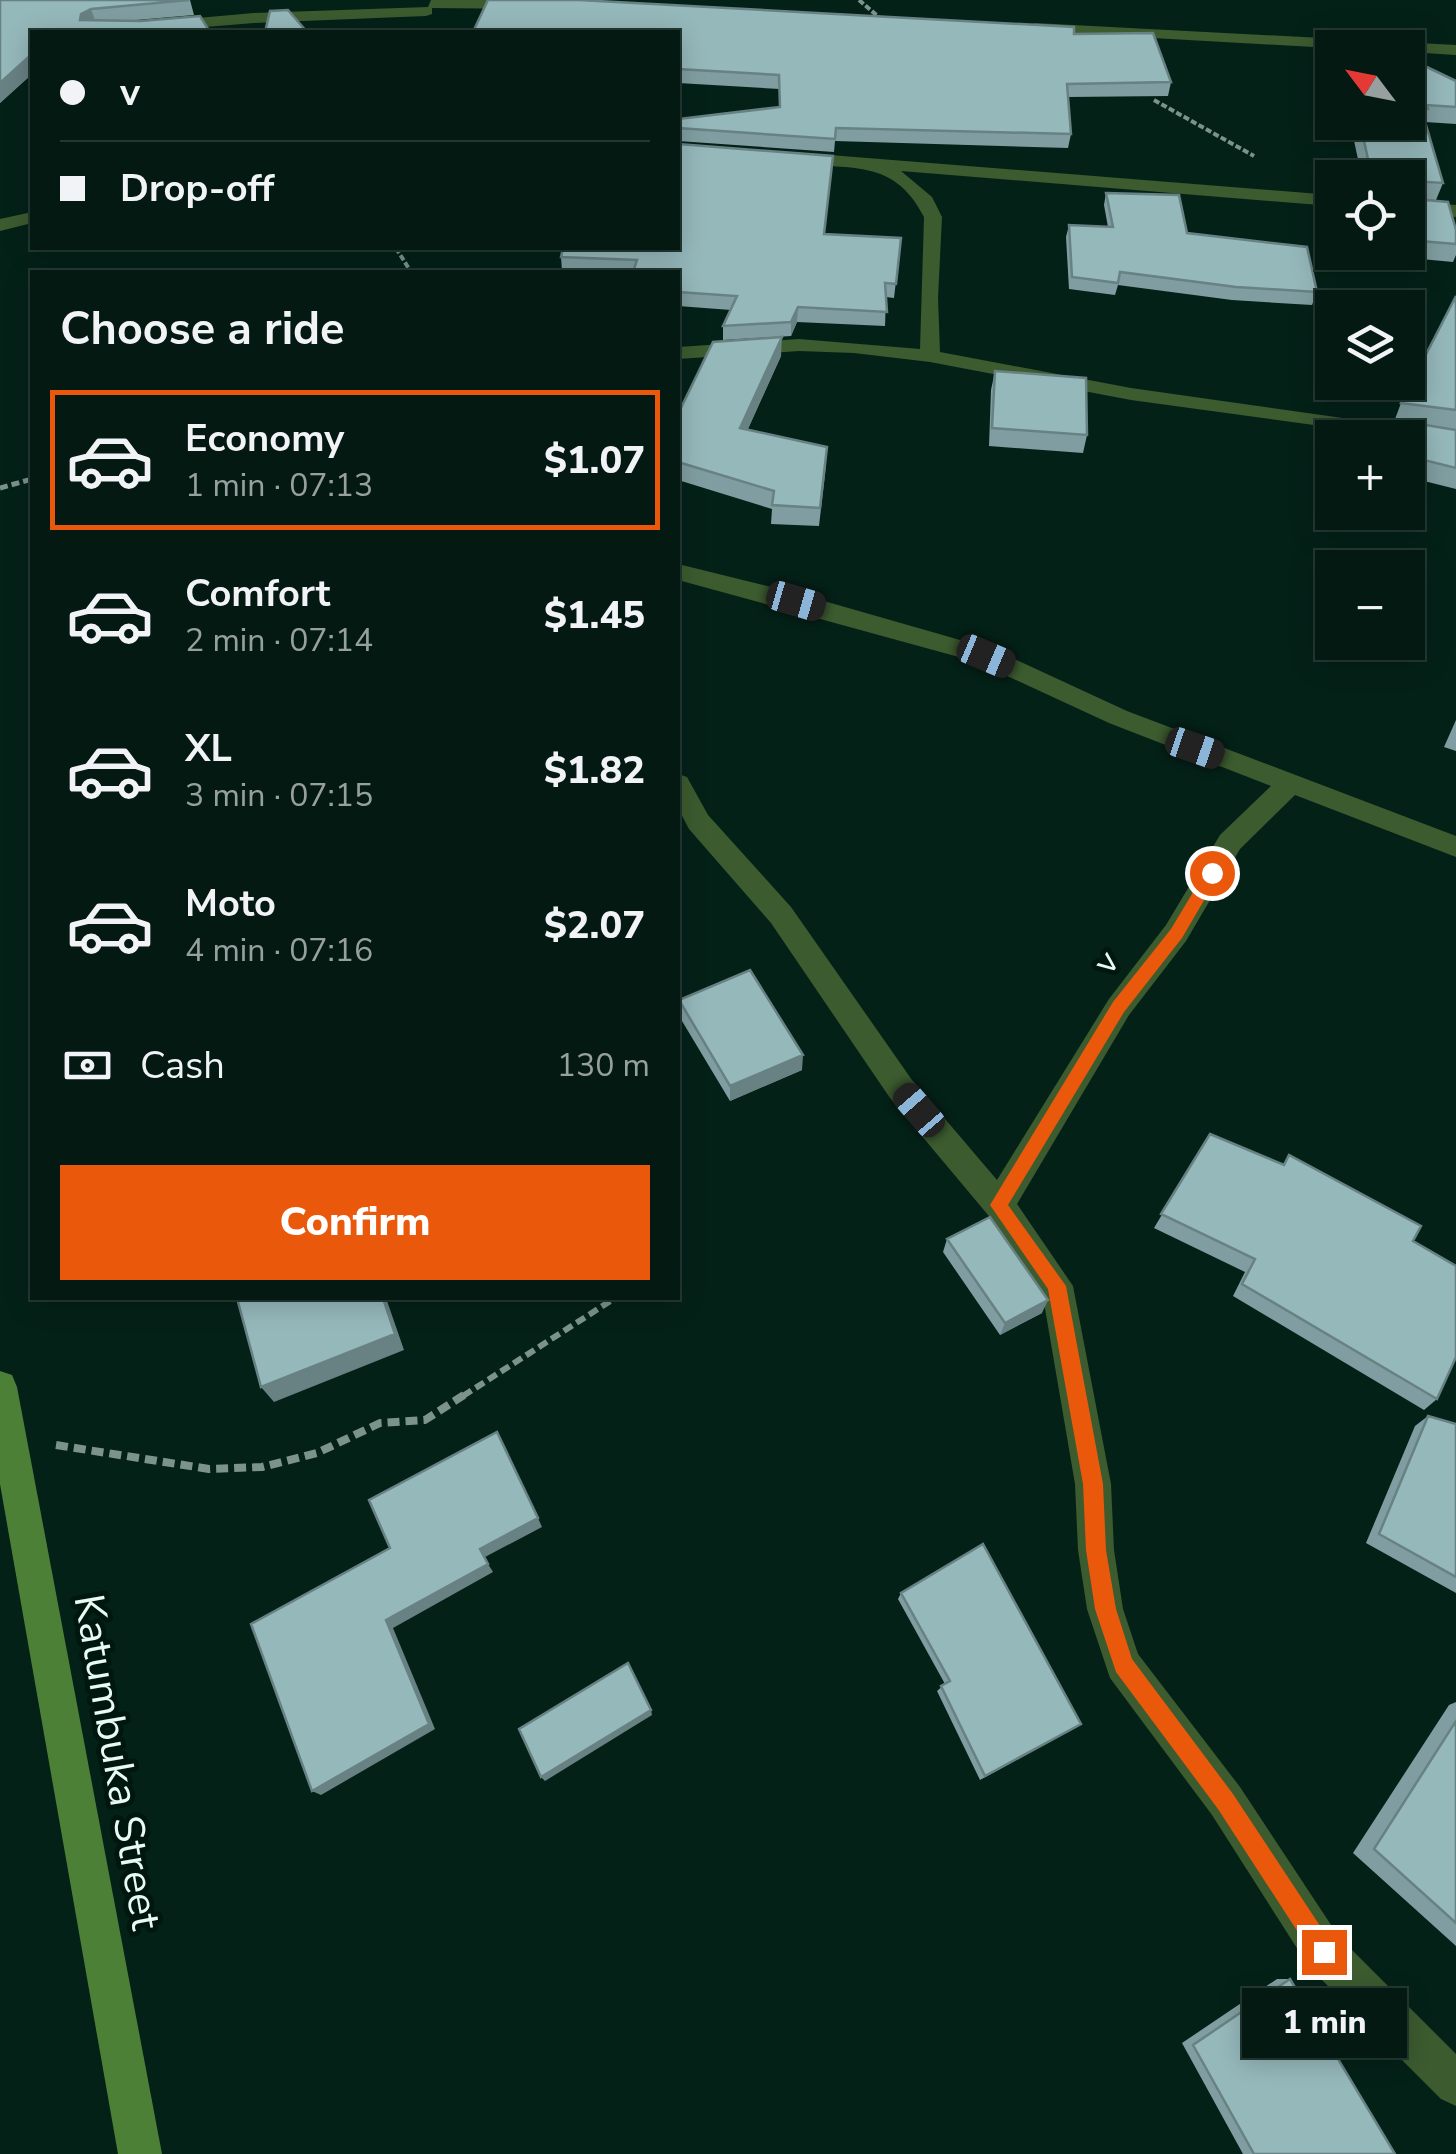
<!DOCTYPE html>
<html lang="en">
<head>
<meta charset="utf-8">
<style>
	body { margin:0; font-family:"Nunito Sans",sans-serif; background:#112620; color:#f1f3f6; height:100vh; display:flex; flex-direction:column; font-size:38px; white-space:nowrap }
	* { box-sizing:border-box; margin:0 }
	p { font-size:32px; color:#97a09f }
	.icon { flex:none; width:55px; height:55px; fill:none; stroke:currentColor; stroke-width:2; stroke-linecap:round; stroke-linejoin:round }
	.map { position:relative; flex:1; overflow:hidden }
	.side { position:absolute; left:30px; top:270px; width:650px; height:1030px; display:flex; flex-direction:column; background:#031912; border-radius:0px; box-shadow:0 5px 25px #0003,0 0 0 2px #243832 }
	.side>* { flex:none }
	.guide { position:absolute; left:30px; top:30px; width:650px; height:220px; border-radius:0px; box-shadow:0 5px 25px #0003,0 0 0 2px #243832; display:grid; align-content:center; height:220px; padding:0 30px; background:#031912 }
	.needle { width:65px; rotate:302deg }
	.tools { position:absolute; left:1315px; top:30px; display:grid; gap:20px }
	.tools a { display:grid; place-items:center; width:110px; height:110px; border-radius:0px; background:#031912; box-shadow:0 5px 25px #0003,0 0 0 2px #243832; font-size:50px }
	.end { position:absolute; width:45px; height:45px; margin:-22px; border:12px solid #ea580c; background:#fff; box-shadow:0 0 0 5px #fff }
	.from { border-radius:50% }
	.bubble { position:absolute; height:70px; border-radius:0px; background:#031912; box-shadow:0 5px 25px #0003,0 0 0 2px #243832; font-size:32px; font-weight:800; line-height:70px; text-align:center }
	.car { position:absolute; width:30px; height:60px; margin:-30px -15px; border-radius:12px; box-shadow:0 0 8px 2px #0007; background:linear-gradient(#222 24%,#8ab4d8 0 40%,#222 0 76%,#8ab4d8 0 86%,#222 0) }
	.guide b { display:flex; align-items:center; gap:35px; height:95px; font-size:38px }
	.guide b+b { border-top:2px solid #243832 }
	.guide i { width:25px; height:25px; background:#f1f3f6 }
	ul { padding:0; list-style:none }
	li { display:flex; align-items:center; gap:30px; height:140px; margin:0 20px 15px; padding:0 10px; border:5px solid transparent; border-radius:0px }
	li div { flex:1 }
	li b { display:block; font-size:38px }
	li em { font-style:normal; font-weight:800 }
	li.selected { border-color:#ea580c }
	li>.icon { width:90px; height:90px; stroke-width:1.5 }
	h2 { padding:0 30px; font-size:45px; line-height:120px }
	.pay { display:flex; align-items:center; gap:25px; height:110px; padding:0 30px; font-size:38px }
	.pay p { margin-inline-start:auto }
	.action { display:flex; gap:20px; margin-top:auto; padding:20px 30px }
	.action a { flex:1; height:115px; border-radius:0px; background:#ea580c; color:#fff; font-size:40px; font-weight:800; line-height:115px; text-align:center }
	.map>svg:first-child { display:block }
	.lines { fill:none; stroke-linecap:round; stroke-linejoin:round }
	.path-far3 { stroke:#7c938b; stroke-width:4; stroke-dasharray:6 2.5; stroke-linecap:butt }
	.path-far2 { stroke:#7c938b; stroke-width:5; stroke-dasharray:8 4; stroke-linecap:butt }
	.path-far1 { stroke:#7c938b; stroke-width:6; stroke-dasharray:10 5; stroke-linecap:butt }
	.path { stroke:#7c938b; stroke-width:8; stroke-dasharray:12 6; stroke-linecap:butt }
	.minor { fill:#3c5b2f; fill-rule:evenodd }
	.secondary { fill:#4d8037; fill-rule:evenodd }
	.wall { fill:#809ea1 }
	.shaded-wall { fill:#688183 }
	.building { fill:#95b8bb; stroke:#688183; stroke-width:2.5 }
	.route { fill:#ea580c }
	.labels { text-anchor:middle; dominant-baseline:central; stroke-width:10; stroke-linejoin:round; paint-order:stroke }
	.street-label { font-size:35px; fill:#e9faf3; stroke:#00170f }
	.near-street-label { font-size:42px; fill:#e9faf3; stroke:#00170f }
</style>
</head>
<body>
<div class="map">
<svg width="1456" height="2154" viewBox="0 0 1456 2154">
	<rect width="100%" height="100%" fill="#042118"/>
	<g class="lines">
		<path class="path-far3" d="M859 0 881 19
			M1154 100 1254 156
			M396 248 411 272"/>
		<path class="path-far2" d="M0 488 32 479"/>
		<path class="path-far1" d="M463 1396 615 1298"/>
		<path class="path" d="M56 1445 209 1469 262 1467 317 1453 380 1423 425 1420 467 1393"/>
		<path class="minor" d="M431 0H527L532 4 524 9 432 8V14L426 16 254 23 145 32H88L96 27 254 13 428 7Z
			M1035 23 1456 45V55L1408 52V48H1332L1029 31V25Z
			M792 152 1332 195V206L901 171 932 197 942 217 938 298 940 352 1131 388 1456 434V448L1408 438 1131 400 930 362 854 353 799 351 678 359V347L799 339 920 349 924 217C892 153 842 173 786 161V153Z
			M1408 201 1456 205V217L1408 212Z
			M32 212V223L0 231V219Z
			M678 564 796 593 995 650 1127 711 1456 836V857L1295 795 1240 849 1186 941 1129 1015 1017 1204 1073 1286 1111 1484 1114 1550 1123 1609 1138 1654 1240 1787 1339 1937 1456 2054V2106L1441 2099 1309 1967 1212 1815 1110 1678 1087 1609 1078 1550 1075 1484 1042 1291 988 1215 890 1098 771 923 689 829 678 808V774L687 777 708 815 791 907 912 1080 997 1180 1109 999 1166 925 1220 835 1271 786 1109 723 977 662 678 580Z"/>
		<path class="secondary" d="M0 1371 12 1375 17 1387 162 2154H118L0 1484Z"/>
	</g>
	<path class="wall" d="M0 0H190L194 15 125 21 32 32V74L0 103Z
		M678 32 1074 34 1171 82 1168 96 1068 97 1071 134 1068 148 835 141 834 152 678 141V119L779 107V89L678 83Z
		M1408 58 1456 81V124L1425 122 1443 183 1436 200 1414 199 1456 230V255L1453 262 1379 255 1378 252H1408V178H1362L1350 122H1408Z
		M1106 193 1187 233 1317 292 1312 305 1232 300 1118 285 1115 295 1069 289 1066 237 1069 225 1108 227 1104 205Z
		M825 234 901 238 894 298 886 297 885 326 797 322 791 336 723 340V326L731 310 678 306V272L562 271 561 257Z
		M1456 296V489L1408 477V438H1388L1401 403Z
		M781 356 748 429 826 465 819 526 771 524 772 509 678 480V414Z
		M995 371 1087 435 1083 453 989 446 991 390Z
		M1456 720V751L1444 747Z
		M679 1000 802 1070 730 1101 679 1016Z
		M1210 1134 1413 1241 1437 1399 1424 1410 1233 1296 1245 1272 1154 1228Z
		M947 1239 1042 1313 1000 1335 943 1252Z
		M1428 1416 1456 1522V1593L1366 1543 1415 1426Z
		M901 1593 1081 1724 980 1780 937 1691 945 1684 898 1599Z
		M1456 1702V1946L1353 1853 1449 1705Z
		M1277 1979H1290L1395 2154H1243L1182 2043Z"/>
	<path class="shaded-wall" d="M91 9 96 23 80 20 81 14Z
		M32 54V74L0 103V83Z
		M798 307 797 322 791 336V322Z
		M782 337 781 356 740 446V428Z
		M678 925H680V938L678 939Z
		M803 1055 802 1070 730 1101V1086Z
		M383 1298H386L404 1350 274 1402 261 1387Z
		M1048 1300 1042 1313 1000 1335 1005 1323Z
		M538 1518 542 1527 485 1557 480 1549Z
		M488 1564 493 1572 393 1628 435 1729 321 1795 312 1791 386 1620Z
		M651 1710 652 1715 545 1781 541 1777Z"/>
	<path class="building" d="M0 0H189L91 9 81 14 80 20 141 21 200 16 210 32H60L59 30 57 32H32V54L0 83Z
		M488 0H579L1074 27V34L1153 33 1171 82 1067 84 1071 134 836 128 835 139 678 128V119L780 107 779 75 678 69V32H473Z
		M288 10 307 32H265L270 11Z
		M1408 58 1456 81V107L1427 105 1428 109 1421 108 1443 183 1412 181 1411 195 1414 199 1448 202 1456 230V244L1408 240V178H1372L1360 122H1408Z
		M678 144 833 156 824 234 901 238 896 284 885 283 887 312 798 307 791 322 723 326 737 296 678 292V272H633L637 260 561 257 563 248H678Z
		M1106 193 1179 195 1187 233 1307 247 1317 292 1236 287 1120 272 1118 283 1072 277 1069 225 1113 227Z
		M1456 296V410L1401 403Z
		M782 337 740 428 827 447 820 508 772 505 774 491 678 462V414L713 342Z
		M995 371 1086 378 1087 435 992 428Z
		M1395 420 1456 430V468L1408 456V438H1389Z
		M750 970 803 1055 730 1086 679 1000Z
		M1210 1134 1284 1165 1289 1155 1421 1226 1413 1241 1456 1266V1357L1437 1399 1242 1284 1255 1259 1161 1214Z
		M990 1217 1048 1300 1005 1323 947 1239Z
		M237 1298H383L395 1334 261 1387Z
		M1428 1416 1456 1424V1577L1379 1534Z
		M497 1432 538 1518 480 1549 488 1564 386 1620 429 1724 312 1791 251 1624 390 1548 369 1500Z
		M983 1544 1081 1724 985 1776 941 1686 950 1681 901 1593Z
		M628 1663 651 1710 541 1777 519 1729Z
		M1456 1721V1923L1374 1849Z
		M1290 1979 1395 2154H1254L1193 2045Z"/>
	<path class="route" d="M1212 867 1220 873 1182 938 1124 1012 1008 1205 1066 1286 1103 1484 1106 1550 1116 1609 1132 1659 1233 1794 1332 1944 1335 1952 1332 1960 1324 1963 1316 1960 1218 1809 1116 1672 1095 1609 1086 1550 1083 1484 1048 1289 990 1205 1113 1002 1171 929 1207 869Z"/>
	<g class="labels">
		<g class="street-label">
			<text transform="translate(1106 962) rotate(-52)">v</text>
		</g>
		<g class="near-street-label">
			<text transform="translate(117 1762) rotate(80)">Katumbuka Street</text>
		</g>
	</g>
</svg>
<div class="tools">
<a><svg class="needle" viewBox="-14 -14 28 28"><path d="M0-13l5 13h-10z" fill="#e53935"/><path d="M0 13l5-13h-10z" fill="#97a09f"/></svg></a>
<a><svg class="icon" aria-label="locate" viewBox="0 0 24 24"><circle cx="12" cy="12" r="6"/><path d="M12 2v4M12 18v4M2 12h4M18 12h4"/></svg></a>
<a><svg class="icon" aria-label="layers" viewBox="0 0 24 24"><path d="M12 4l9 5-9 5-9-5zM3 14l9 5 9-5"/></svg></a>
<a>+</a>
<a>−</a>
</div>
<i class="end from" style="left:1212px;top:873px"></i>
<i class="end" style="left:1324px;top:1952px"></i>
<div class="bubble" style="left:1242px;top:1988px;width:165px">1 min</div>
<i class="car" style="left:796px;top:601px;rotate:106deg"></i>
<i class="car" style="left:986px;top:656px;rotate:113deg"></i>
<i class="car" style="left:1195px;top:748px;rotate:109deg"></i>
<i class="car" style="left:919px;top:1110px;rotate:319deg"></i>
<div class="guide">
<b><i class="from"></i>v</b>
<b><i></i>Drop-off</b>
</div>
<section class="side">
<h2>Choose a ride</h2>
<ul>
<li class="selected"><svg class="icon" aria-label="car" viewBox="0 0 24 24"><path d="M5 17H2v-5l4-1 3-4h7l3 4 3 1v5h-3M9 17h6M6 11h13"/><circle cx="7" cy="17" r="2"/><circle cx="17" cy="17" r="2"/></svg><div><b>Economy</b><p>1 min · 07:13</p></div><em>$1.07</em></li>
<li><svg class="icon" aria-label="car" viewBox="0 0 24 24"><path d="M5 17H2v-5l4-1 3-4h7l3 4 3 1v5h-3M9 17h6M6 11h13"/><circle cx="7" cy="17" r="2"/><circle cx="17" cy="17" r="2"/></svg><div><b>Comfort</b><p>2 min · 07:14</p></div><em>$1.45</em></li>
<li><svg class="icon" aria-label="car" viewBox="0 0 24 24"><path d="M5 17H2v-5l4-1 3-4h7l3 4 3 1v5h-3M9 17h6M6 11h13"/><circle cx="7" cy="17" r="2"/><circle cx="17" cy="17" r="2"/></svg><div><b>XL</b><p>3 min · 07:15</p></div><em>$1.82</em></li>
<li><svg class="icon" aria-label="car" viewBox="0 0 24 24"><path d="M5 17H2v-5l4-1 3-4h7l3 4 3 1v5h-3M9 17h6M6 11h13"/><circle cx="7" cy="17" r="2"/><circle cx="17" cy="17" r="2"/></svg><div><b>Moto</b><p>4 min · 07:16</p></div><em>$2.07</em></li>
</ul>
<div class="pay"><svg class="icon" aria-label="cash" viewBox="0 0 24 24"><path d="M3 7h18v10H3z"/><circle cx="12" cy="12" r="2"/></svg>Cash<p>130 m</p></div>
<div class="action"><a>Confirm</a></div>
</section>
</div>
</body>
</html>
